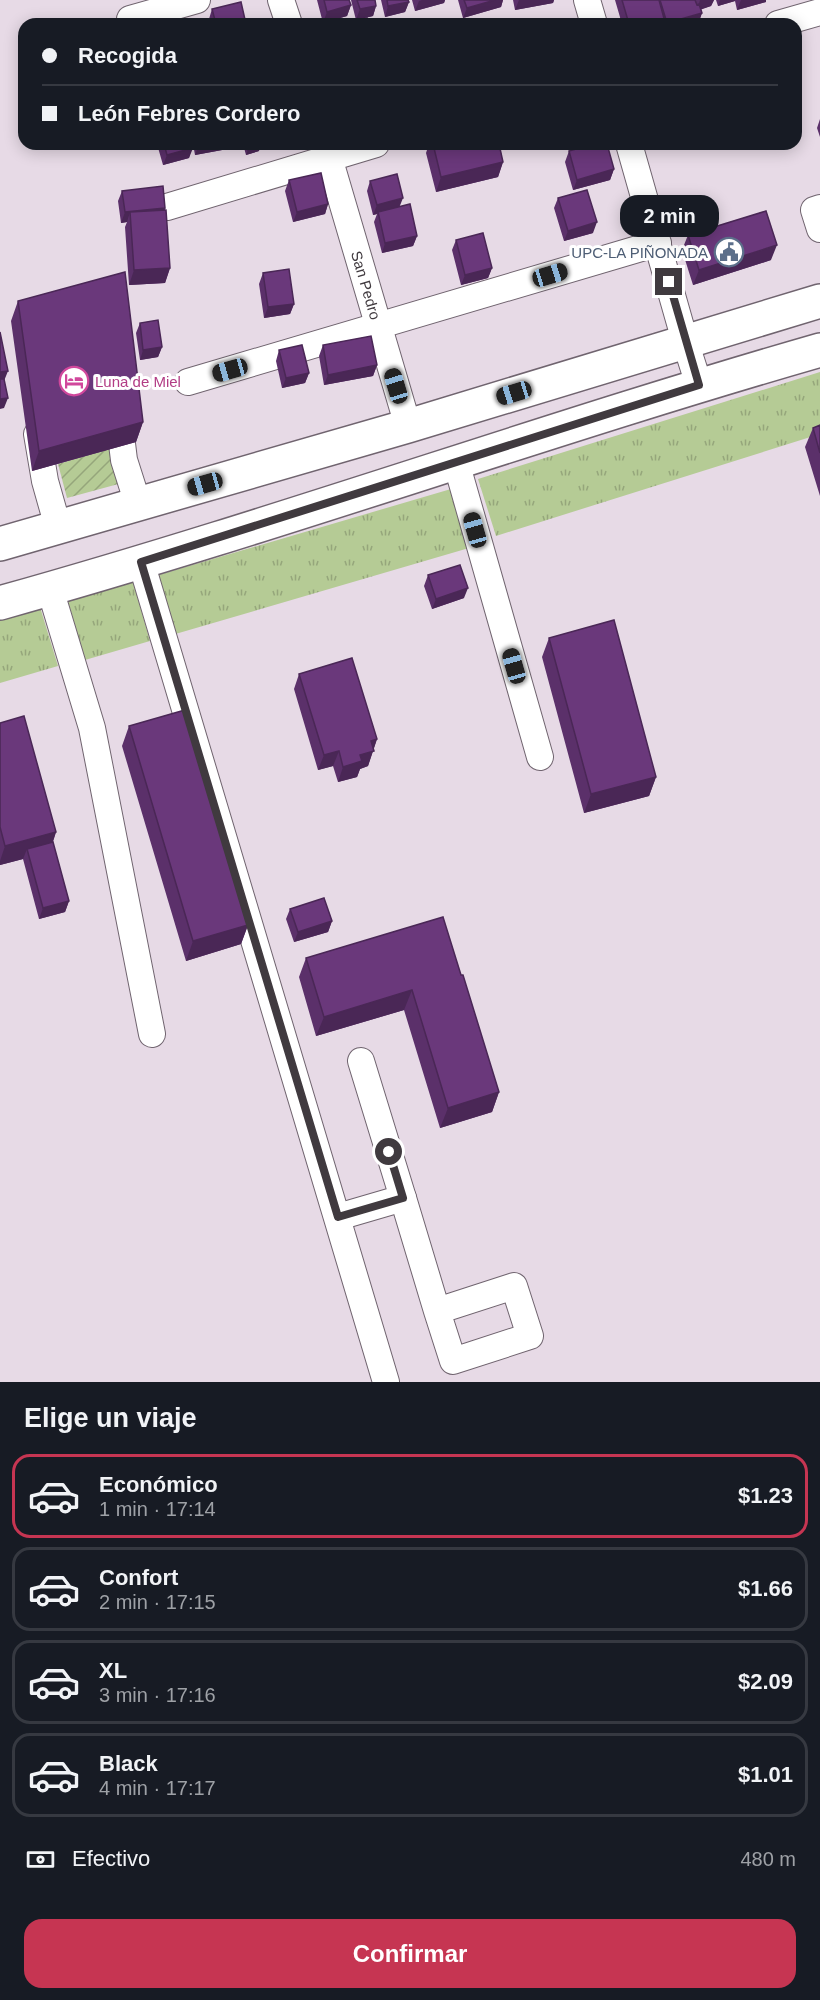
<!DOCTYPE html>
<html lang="es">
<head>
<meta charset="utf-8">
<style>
	body { margin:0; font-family:Arial,sans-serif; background:#20242c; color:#f1f3f6; height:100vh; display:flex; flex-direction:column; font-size:22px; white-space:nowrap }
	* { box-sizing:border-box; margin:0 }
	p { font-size:20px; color:#9ea1a6 }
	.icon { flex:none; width:33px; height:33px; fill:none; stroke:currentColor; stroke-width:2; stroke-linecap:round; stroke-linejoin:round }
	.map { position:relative; height:1382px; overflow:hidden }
	.details { display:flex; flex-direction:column; background:#171b24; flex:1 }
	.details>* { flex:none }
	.hud { position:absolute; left:18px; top:18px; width:784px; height:132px; border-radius:18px; box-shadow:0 3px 15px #0003; display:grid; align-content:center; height:132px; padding:0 24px; background:#171b24 }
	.end { position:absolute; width:27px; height:27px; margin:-14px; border:8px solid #403a3f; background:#fff; box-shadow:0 0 0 3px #fff }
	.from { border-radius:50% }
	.bubble { position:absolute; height:42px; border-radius:18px; background:#171b24; box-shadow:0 3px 15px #0003; font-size:20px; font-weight:800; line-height:42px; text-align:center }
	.car { position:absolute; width:18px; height:36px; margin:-18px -9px; border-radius:8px; box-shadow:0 0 4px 2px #0007; background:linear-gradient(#222 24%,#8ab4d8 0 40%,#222 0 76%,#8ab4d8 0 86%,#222 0) }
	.hud b { display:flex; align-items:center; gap:21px; height:57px; font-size:22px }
	.hud b+b { border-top:2px solid #363941 }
	.hud i { width:15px; height:15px; background:#f1f3f6 }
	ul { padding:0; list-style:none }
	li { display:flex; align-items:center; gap:18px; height:84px; margin:0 12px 9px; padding:0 12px; border:3px solid #363941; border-radius:18px }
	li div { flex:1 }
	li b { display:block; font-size:22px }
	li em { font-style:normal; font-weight:800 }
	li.on { border-color:#c63552 }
	li>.icon { width:54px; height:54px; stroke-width:1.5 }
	h2 { padding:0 24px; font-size:27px; line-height:72px }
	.pay { display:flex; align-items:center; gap:15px; height:66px; padding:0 24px; font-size:22px }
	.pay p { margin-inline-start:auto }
	.cta { display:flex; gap:12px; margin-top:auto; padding:12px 24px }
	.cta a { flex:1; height:69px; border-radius:18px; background:#c63552; color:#fff; font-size:24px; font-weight:800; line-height:69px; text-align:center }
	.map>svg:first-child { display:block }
	.grass { fill:url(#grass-tufts) }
	.garden { fill:url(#garden-furrows) }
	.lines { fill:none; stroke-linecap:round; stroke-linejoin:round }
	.minor-casing { stroke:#70646f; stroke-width:28 }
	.highway-casing { stroke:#70646f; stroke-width:36 }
	.minor { stroke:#fff; stroke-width:26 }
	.highway { stroke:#fff; stroke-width:33 }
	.wall { fill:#5b306a }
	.shaded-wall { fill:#4a2756 }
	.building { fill:#6a387b; stroke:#4a2756; stroke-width:1.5 }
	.route { stroke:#403a3f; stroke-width:8 }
	.labels { text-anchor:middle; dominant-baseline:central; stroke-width:6; stroke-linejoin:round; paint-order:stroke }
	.service-label { font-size:15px; fill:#4e5e75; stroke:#fff; text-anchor:end }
	.street-label { font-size:15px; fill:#403a3f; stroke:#fff }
	.hotel-label { font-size:15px; fill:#b23c85; stroke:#fff; text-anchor:start }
</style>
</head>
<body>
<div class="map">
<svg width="820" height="1382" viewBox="0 0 820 1382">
	<defs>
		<pattern id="grass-tufts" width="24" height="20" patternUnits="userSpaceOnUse" patternTransform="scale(1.5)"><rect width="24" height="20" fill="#b5cb95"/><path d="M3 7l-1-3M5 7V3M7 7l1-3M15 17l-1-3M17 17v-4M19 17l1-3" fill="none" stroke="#95a67b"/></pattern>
		<pattern id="garden-furrows" width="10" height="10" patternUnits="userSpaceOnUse" patternTransform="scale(1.5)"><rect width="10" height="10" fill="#b5cb95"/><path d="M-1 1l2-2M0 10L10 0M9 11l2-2" fill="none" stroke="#95a67b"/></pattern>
	</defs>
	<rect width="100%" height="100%" fill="#e7dae6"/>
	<path class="grass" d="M820 372V434L496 536 478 479Z
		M451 489 469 548 172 635 155 576Z
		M133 582 150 641 85 660 68 601Z
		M40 607 58 666 0 683V619Z"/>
	<path class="garden" d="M112 448 122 483 67 498 58 464Z"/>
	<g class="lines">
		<g class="minor-casing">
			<g id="minor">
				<path d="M281 0 289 24"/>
				<path d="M587 0 594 24"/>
				<path d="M130 19 197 0"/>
				<path d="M778 24 820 12"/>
				<path id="s1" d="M325 144 408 426"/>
				<path d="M629 144 685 341 699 385"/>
				<path d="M167 207 376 144"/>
				<path d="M820 208 814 210 820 229"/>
				<path d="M188 382 658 243"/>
				<path d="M118 411 124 460 138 504"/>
				<path d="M37 434 45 481 58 527"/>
				<path d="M456 462 540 757"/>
				<path d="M141 562 386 1382"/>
				<path d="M50 589 92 728 152 1034"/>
				<path d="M403 1198 437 1311 514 1286 530 1336 453 1361 437 1311"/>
				<path d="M338 1217 403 1198 361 1061"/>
			</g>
		</g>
		<g class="highway-casing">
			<path id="highway" d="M0 544 408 426 820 301
				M0 603C276 526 545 429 820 350"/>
		</g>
		<use href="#minor" class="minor"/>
		<use href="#highway" class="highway"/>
	</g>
	<path class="wall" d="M317 0H349L351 5 347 16 323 23Z
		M351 0H375L376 6 373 16 356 20Z
		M381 0H408L409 2 405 12 385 17Z
		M412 0H445L444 3 415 11Z
		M458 0H503L501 7 463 18Z
		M513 0H554L553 3 515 10Z
		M615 0H714L711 6 701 9 702 13 698 24H622Z
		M716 0H766V2L737 10 735 1 718 6Z
		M212 9 246 24H210L209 19Z
		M820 119V137L817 128Z
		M157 144H192L189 158 163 165Z
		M193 144H234L233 148 195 155Z
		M243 144H260V145L259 151 246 155Z
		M429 144H499L503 162 498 177 436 192 426 153Z
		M569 151 614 169 610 180 573 190 565 162Z
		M289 180 328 204 325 214 293 222 285 191Z
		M370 181 400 207 417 236 413 246 382 253 374 222 377 214 373 215 367 191Z
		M122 191 165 208 170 268 165 283 129 285 125 227 127 222 121 223 118 201Z
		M558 198 593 233 564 241 554 208Z
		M688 235 771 260 693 285 682 250Z
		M456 240 492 268 488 278 461 285 452 250Z
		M263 273 294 304 290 314 264 318 259 284Z
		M18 301 143 422 136 442 32 471 11 321Z
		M140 323 162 347 158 357 140 360 136 333Z
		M323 345 377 365 373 376 324 385 319 356Z
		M279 350 309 373 305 383 282 388 276 361Z
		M820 425V496L805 447 813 428Z
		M428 575 464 598 432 609 424 586Z
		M549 638 656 777 649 796 584 813 542 657Z
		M299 674 377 739 368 766 360 769 357 777 338 782 333 766 318 770 294 689Z
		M0 723 56 832 53 842 69 901 65 912 39 919 23 859 0 865Z
		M129 726 248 925 241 944 186 961 122 746Z
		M290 909 332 921 328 932 294 942 286 919Z
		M306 958 461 975 499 1092 492 1112 440 1128 404 1010 316 1036 299 977Z"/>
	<path class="shaded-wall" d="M422 0H445L444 3 415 11 419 1Z
		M495 0H503L501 7 463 18 467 8Z
		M519 0H554L553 3 515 10Z
		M700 0H714L711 6 697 11Z
		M720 0H735V1L718 6Z
		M741 0H766V2L737 10Z
		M409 2 405 12 385 17 388 6Z
		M351 5 347 16 323 23 327 12Z
		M376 6 373 16 356 20 360 9Z
		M702 13 698 24H666L667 23Z
		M654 19 653 24H638Z
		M199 144H234L233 148 195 155Z
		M260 145 259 151 246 155 248 150Z
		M193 148 189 158 163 165 167 155Z
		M503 162 498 177 436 192 441 177Z
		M614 169 610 180 573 190 577 180Z
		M403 198 399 208 378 212 377 214 373 215 377 205Z
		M328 204 325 214 293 222 297 212Z
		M165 208 161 218 130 212 127 222 121 223 125 212Z
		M597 222 593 233 564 241 568 231Z
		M417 236 413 246 382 253 385 243Z
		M777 245 771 260 693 285 699 270Z
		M170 268 165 283 129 285 134 270Z
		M492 268 488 278 461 285 465 275Z
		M294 304 290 314 264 318 268 307Z
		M162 347 158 357 140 360 143 350Z
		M377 365 373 376 324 385 328 375Z
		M8 371 2 386H0V372Z
		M309 373 305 383 282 388 286 378Z
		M8 398 4 408 0 409V399Z
		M143 422 136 442 32 471 39 451Z
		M468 588 464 598 432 609 436 599Z
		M377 739 368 766 360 769 357 777 338 782 343 767 360 755 371 741Z
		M339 751 333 766 318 770 324 755Z
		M656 777 649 796 584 813 591 794Z
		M56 832 49 852 27 849 23 859 0 865V861L5 846Z
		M69 901 65 912 39 919 43 908Z
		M332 921 328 932 294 942 298 932Z
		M248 925 241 944 186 961 193 941Z
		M412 990 404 1010 316 1036 324 1017Z
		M499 1092 492 1112 440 1128 448 1108Z"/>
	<path class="building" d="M324 0H349L351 5 327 12Z
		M357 0H375L376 6 360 9Z
		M387 0H408L409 2 388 6Z
		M464 0H495L467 8Z
		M622 0H659L665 22 656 24 654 19 638 24H629Z
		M660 0H695L697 5 699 4 702 13 667 23Z
		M241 2 246 24H216L212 9Z
		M367 18 368 24H343Z
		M164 144H192L193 148 167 155Z
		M246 144H260V145L248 150Z
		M433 144H499L503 162 441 177Z
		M594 144H607L614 169 577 180 569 151Z
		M321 173 328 204 297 212 289 180Z
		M397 174 403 198 377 205 370 181Z
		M163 186 165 208 125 212 122 191Z
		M587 190 597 222 568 231 558 198Z
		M410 204 417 236 385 243 378 212Z
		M166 210 170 268 134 270 130 212Z
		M766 211 777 245 699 270 688 235Z
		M483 233 492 268 465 275 456 240Z
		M289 269 294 304 268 307 263 273Z
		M125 272 143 422 39 451 18 301Z
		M158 320 162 347 143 350 140 323Z
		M0 332 8 371 0 372Z
		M371 336 377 365 328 375 323 345Z
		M302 345 309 373 286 378 279 350Z
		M0 379H4L8 398 0 399Z
		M820 425V453L813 428Z
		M460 565 468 588 436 599 428 575Z
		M614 620 656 777 591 794 549 638Z
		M352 658 377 739 371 741 374 751 360 755 362 761 343 767 339 751 324 755 299 674Z
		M185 710 248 925 193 941 129 726Z
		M24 716 56 832 5 846 0 827V723Z
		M53 842 69 901 43 908 27 849Z
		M324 898 332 921 298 932 290 909Z
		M443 917 461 975H463L499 1092 448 1108 412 990 324 1017 306 958Z"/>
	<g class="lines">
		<path class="route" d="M389 1152 403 1198 338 1217 141 562 699 385 669 282"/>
	</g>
	<defs>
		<g id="civic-ring" transform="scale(1.5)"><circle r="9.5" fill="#fff" stroke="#5c6f8a" stroke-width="1.5"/><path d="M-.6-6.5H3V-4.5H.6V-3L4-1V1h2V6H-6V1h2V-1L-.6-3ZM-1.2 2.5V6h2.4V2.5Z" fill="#5c6f8a"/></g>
		<g id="hotel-ring" transform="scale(1.5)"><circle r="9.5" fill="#fff" stroke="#d1479c" stroke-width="1.5"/><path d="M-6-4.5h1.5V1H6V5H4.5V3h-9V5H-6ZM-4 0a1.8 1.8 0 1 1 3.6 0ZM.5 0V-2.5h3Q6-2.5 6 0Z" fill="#d1479c"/></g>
	</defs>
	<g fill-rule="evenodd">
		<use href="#civic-ring" x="729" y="252"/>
		<use href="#hotel-ring" x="74" y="381"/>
	</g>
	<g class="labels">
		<g class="service-label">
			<text x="708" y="252">UPC-LA PIÑONADA</text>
		</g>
		<g class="street-label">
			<text stroke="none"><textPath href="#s1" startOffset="147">San Pedro</textPath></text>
		</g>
		<g class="hotel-label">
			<text x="95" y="381">Luna de Miel</text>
		</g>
	</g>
</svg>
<i class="end from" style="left:389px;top:1152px"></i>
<i class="end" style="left:669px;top:282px"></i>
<div class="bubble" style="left:620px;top:195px;width:99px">2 min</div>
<i class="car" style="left:550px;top:275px;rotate:73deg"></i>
<i class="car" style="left:230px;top:370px;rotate:254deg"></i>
<i class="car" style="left:396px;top:386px;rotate:343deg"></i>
<i class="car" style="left:514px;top:393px;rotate:253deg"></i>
<i class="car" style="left:205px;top:484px;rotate:254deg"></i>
<i class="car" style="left:475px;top:530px;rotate:344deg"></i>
<i class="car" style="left:514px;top:666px;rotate:344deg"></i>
<div class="hud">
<b><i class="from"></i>Recogida</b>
<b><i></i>León Febres Cordero</b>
</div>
</div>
<section class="details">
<h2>Elige un viaje</h2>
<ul>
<li class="on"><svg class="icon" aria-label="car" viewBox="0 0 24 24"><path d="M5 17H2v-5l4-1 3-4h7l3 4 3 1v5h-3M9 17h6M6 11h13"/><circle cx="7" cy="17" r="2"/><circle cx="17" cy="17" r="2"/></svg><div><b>Económico</b><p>1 min · 17:14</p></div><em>$1.23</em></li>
<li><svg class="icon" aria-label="car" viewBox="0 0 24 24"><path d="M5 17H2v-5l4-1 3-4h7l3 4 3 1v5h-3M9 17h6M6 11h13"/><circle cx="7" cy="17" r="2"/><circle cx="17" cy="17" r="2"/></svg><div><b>Confort</b><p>2 min · 17:15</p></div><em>$1.66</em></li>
<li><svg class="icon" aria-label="car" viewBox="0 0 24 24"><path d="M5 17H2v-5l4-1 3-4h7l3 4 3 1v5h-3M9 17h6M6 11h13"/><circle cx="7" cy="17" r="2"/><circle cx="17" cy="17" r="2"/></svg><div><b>XL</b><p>3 min · 17:16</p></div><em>$2.09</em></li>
<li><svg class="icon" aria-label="car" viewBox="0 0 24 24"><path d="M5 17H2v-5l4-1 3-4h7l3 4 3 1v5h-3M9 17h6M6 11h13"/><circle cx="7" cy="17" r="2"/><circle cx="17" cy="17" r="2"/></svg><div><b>Black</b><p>4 min · 17:17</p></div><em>$1.01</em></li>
</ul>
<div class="pay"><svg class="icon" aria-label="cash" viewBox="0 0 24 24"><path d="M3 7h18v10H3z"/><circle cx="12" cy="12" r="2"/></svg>Efectivo<p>480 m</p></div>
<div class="cta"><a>Confirmar</a></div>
</section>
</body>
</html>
